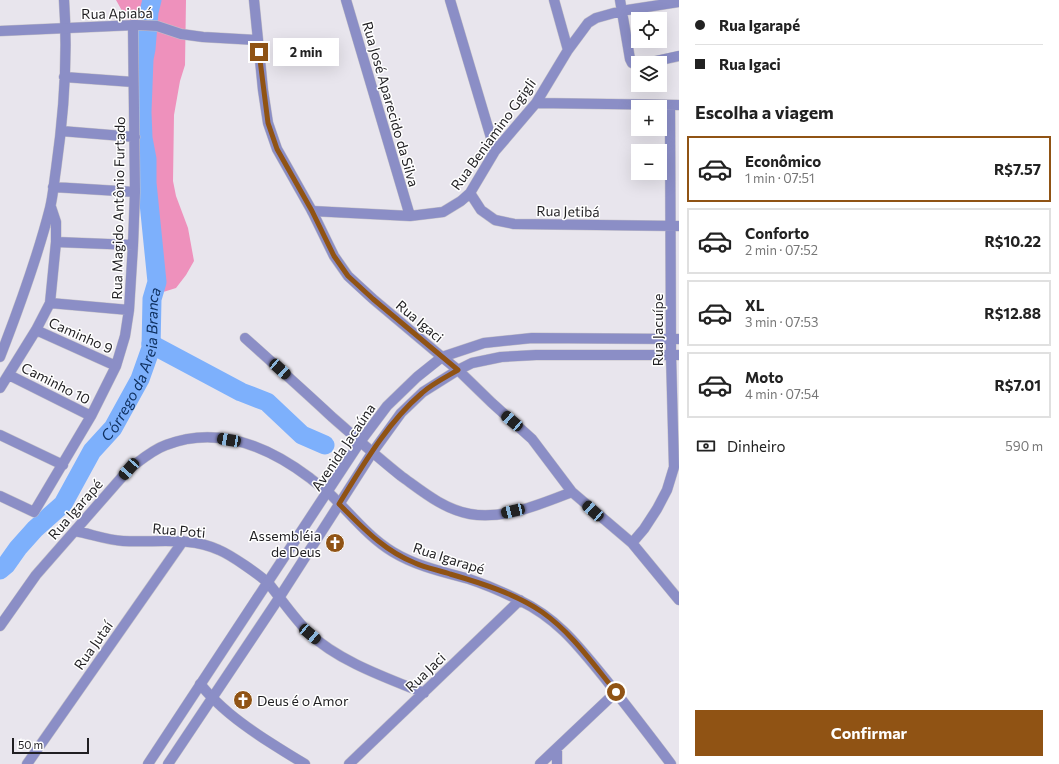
<!DOCTYPE html>
<html lang="pt">
<head>
<meta charset="utf-8">
<style>
	body { margin:0; font-family:Commissioner,sans-serif; background:#f6f6f6; color:#222; height:100vh; display:flex; flex-direction:column; font-size:15px; white-space:nowrap }
	* { box-sizing:border-box; margin:0 }
	p { font-size:13px; color:#767676 }
	.icon { flex:none; width:22px; height:22px; fill:none; stroke:currentColor; stroke-width:2; stroke-linecap:round; stroke-linejoin:round }
	.map { position:relative; flex:1; overflow:hidden }
	.sheet { display:flex; flex-direction:column; background:#fff; width:380px }
	.sheet>* { flex:none }
	.banner { display:grid; align-content:center; height:88px; padding:0 16px; background:#fff }
	.tools { position:absolute; left:631px; top:12px; display:grid; gap:8px }
	.tools a { display:grid; place-items:center; width:36px; height:36px; border-radius:0px; background:#fff; box-shadow:0 4px 16px #0002; font-size:20px }
	.scale { position:absolute; left:12px; bottom:10px; width:77px; box-sizing:border-box; padding-left:4px; border:2px solid #201f22; border-top:0; font-size:11px; line-height:14px; white-space:nowrap; color:#201f22; -webkit-text-stroke:3px #fff; paint-order:stroke }
	.end { position:absolute; width:18px; height:18px; margin:-9px; border:5px solid #905314; background:#fff; box-shadow:0 0 0 2px #fff }
	.from { border-radius:50% }
	.bubble { position:absolute; height:28px; border-radius:0px; background:#fff; box-shadow:0 4px 16px #0002; font-size:13px; font-weight:700; line-height:28px; text-align:center }
	.car { position:absolute; width:12px; height:24px; margin:-12px -6px; border-radius:5px; box-shadow:0 0 3px 1px #0007; background:linear-gradient(#222 24%,#8ab4d8 0 40%,#222 0 76%,#8ab4d8 0 86%,#222 0) }
	.banner b { display:flex; align-items:center; gap:14px; height:38px; font-size:15px }
	.banner b+b { border-top:1px solid #e0e0e0 }
	.banner i { width:10px; height:10px; background:#222 }
	ul { padding:0; list-style:none }
	li { display:flex; align-items:center; gap:12px; height:66px; margin:0 8px 6px; padding:0 8px; border:2px solid #e0e0e0; border-radius:0px }
	li div { flex:1 }
	li b { display:block; font-size:15px }
	li em { font-style:normal; font-weight:700 }
	li.current { border-color:#905314 }
	li>.icon { width:36px; height:36px; stroke-width:1.5 }
	h2 { padding:0 16px; font-size:18px; line-height:48px }
	.pay { display:flex; align-items:center; gap:10px; height:44px; padding:0 16px; font-size:15px }
	.pay p { margin-inline-start:auto }
	.action { display:flex; gap:8px; margin-top:auto; padding:8px 16px }
	.action a { flex:1; height:46px; border-radius:0px; background:#905314; color:#fff; font-size:16px; font-weight:700; line-height:46px; text-align:center }
	main { display:flex; flex:1; min-height:0 }
	.map>svg:first-child { display:block }
	.forest { fill:#ee91bc }
	.lines { fill:none; stroke-linecap:round; stroke-linejoin:round }
	.river { stroke:#7db0fc; stroke-width:19 }
	.minor-casing { stroke:#c4c1c8; stroke-width:11 }
	.tertiary-casing { stroke:#c4c1c8; stroke-width:11 }
	.minor { stroke:#8b8ec6; stroke-width:10 }
	.tertiary { stroke:#8b8ec6; stroke-width:10 }
	.route { stroke:#905314; stroke-width:5 }
	.labels { text-anchor:middle; dominant-baseline:central; stroke-width:3; stroke-linejoin:round; paint-order:stroke }
	.street-label { font-size:14px; fill:#201f22; stroke:#fff }
	.poi-label { font-size:14px; fill:#201f22; stroke:#fff; text-anchor:end }
	.water-label { font-size:15px; font-style:italic; fill:#0e2f5e; stroke:#fff }
</style>
</head>
<body>
<main>
<div class="map">
<svg width="679" height="764" viewBox="0 0 679 764">
	<rect width="100%" height="100%" fill="#e8e5ed"/>
	<path class="forest" d="M116 0H186L185 65 180 81 174 115 173 181 176 196 188 228 194 261 186 275 176 288 160 293 156 292 152 266 146 196 143 180 144 161 140 126V43Z"/>
	<g class="lines">
		<g class="river">
			<path d="M151 344 241 392 267 402 302 435 325 445"/>
			<path id="s1" d="M0 570 6 565 18 548 35 529 63 504 92 451 113 428 140 379 151 348 152 299 157 282 147 183V159L143 138 142 112 144 59 146 49 149 12 152 0"/>
		</g>
		<g class="minor-casing">
			<path id="minor" d="M346 0 410 216
				M450 0 495 151
				M554 0 568 50
				M620 0 630 59 632 63 638 65
				M647 63 679 56
				M64 77 133 82
				M536 103 679 105
				M61 131 135 137
				M53 187 135 192
				M470 193 481 210 495 220 514 224 679 226
				M312 211 410 216 443 212 461 201 470 193 495 151 536 103 568 50 588 23 596 18 621 11 679 2
				M56 242 133 245
				M50 303 129 310
				M36 330 116 366
				M245 338C274 364 303 390 332 417 355 437 377 457 401 476 422 491 443 509 470 514 504 520 541 504 572 492
				M0 357C19 308 37 259 50 208 53 196 54 182 56 169 64 113 68 56 64 0
				M442 357 458 370 492 403 532 439 572 492 632 543 679 600
				M9 375 91 416
				M0 388 36 330 50 303 56 242V222L51 207
				M0 435 63 465
				M0 496 34 512 91 416 116 366 125 336 129 310 133 245 135 192 133 25
				M75 531C91 534 107 540 123 541 154 543 189 536 219 550 231 555 260 575 269 584 282 600 294 618 309 633 338 661 387 678 424 693
				M632 543 644 529 657 509 667 490 674 467 671 355 670 105
				M0 626 36 575 129 469C141 460 152 450 166 445 218 425 269 447 310 478 316 483 323 488 329 493 350 513 368 537 393 552 416 566 443 572 469 579 487 585 503 592 519 600 559 619 580 648 607 681 629 709 650 736 671 764
				M200 684C219 707 239 722 263 738 277 747 291 756 305 764
				M557 748V764
				M27 764 183 541
				M349 764 520 600
				M540 764 616 692"/>
		</g>
		<g class="tertiary-casing">
			<path id="tertiary" d="M254 0 263 90 268 123 277 149 312 211 334 256 348 276 373 299 442 357
				M0 31 136 25 157 26 181 34 203 37 257 40
				M148 764 360 442 387 406 417 377 442 357 484 343 532 338 679 339
				M168 764 279 598 372 453 401 413 423 392 458 370 472 363 501 357 536 355H679"/>
		</g>
		<use href="#minor" class="minor"/>
		<use href="#tertiary" class="tertiary"/>
	</g>
	<g class="lines">
		<path class="route" d="M259 52 268 123 277 149 312 211 334 256 348 276 373 299 458 370C446 377 432 384 422 393 387 423 363 465 339 504 362 527 384 551 415 563 426 568 438 570 450 574 481 583 516 594 542 612 572 633 593 664 616 692"/>
	</g>
	<defs>
		<g id="church-disc" transform="scale(1)"><circle r="9.5" fill="#905314" stroke="#fff"/><path d="M-1.2-6h2.4v3.5h3.3v2.4h-3.3V6h-2.4V-.1h-3.3v-2.4h3.3Z" fill="#fff"/></g>
	</defs>
	<g fill-rule="evenodd">
		<use href="#church-disc" x="335" y="543"/>
		<use href="#church-disc" x="243" y="700"/>
	</g>
	<g class="labels">
		<g class="street-label">
			<text transform="translate(117 13) rotate(-1)">Rua Apiabá</text>
			<text transform="translate(391 104) rotate(74)">Rua José Aparecido da Silva</text>
			<text transform="translate(493 134) rotate(-54)">Rua Beniamino Ggigli</text>
			<text transform="translate(118 208) rotate(-89)">Rua Magido Antônio Furtado</text>
			<text transform="translate(568 211) rotate(1)">Rua Jetibá</text>
			<text transform="translate(420 321) rotate(40)">Rua Igaci</text>
			<text transform="translate(657 330) rotate(-90)">Rua Jacuípe</text>
			<text transform="translate(81 335) rotate(24)">Caminho 9</text>
			<text transform="translate(56 383) rotate(27)">Caminho 10</text>
			<text transform="translate(343 447) rotate(-56)">Avenida Jacaúna</text>
			<text transform="translate(75 509) rotate(-49)">Rua Igarapé</text>
			<text transform="translate(179 530) rotate(5)">Rua Poti</text>
			<text transform="translate(449 558) rotate(18)">Rua Igarapé</text>
			<text transform="translate(93 645) rotate(-55)">Rua Jutaí</text>
			<text transform="translate(425 672) rotate(-44)">Rua Jaci</text>
		</g>
		<g class="poi-label">
			<text x="321" y="535">Assembléia<tspan x="321" dy="16">de Deus</tspan></text>
			<text x="257" y="700" text-anchor="start">Deus é o Amor</text>
		</g>
		<g class="water-label">
			<text stroke="none"><textPath href="#s1" startOffset="251">Córrego da Areia Branca</textPath></text>
		</g>
	</g>
</svg>
<div class="tools">
<a><svg class="icon" aria-label="locate" viewBox="0 0 24 24"><circle cx="12" cy="12" r="6"/><path d="M12 2v4M12 18v4M2 12h4M18 12h4"/></svg></a>
<a><svg class="icon" aria-label="layers" viewBox="0 0 24 24"><path d="M12 4l9 5-9 5-9-5zM3 14l9 5 9-5"/></svg></a>
<a>+</a>
<a>−</a>
</div>
<div class="scale">50 m</div>
<i class="end from" style="left:616px;top:692px"></i>
<i class="end" style="left:259px;top:52px"></i>
<div class="bubble" style="left:273px;top:38px;width:66px">2 min</div>
<i class="car" style="left:280px;top:369px;rotate:132deg"></i>
<i class="car" style="left:512px;top:421px;rotate:311deg"></i>
<i class="car" style="left:229px;top:440px;rotate:280deg"></i>
<i class="car" style="left:129px;top:469px;rotate:221deg"></i>
<i class="car" style="left:513px;top:511px;rotate:257deg"></i>
<i class="car" style="left:593px;top:511px;rotate:312deg"></i>
<i class="car" style="left:310px;top:634px;rotate:130deg"></i>
</div>
<section class="sheet">
<div class="banner">
<b><i class="from"></i>Rua Igarapé</b>
<b><i></i>Rua Igaci</b>
</div>
<h2>Escolha a viagem</h2>
<ul>
<li class="current"><svg class="icon" aria-label="car" viewBox="0 0 24 24"><path d="M5 17H2v-5l4-1 3-4h7l3 4 3 1v5h-3M9 17h6M6 11h13"/><circle cx="7" cy="17" r="2"/><circle cx="17" cy="17" r="2"/></svg><div><b>Econômico</b><p>1 min · 07:51</p></div><em>R$7.57</em></li>
<li><svg class="icon" aria-label="car" viewBox="0 0 24 24"><path d="M5 17H2v-5l4-1 3-4h7l3 4 3 1v5h-3M9 17h6M6 11h13"/><circle cx="7" cy="17" r="2"/><circle cx="17" cy="17" r="2"/></svg><div><b>Conforto</b><p>2 min · 07:52</p></div><em>R$10.22</em></li>
<li><svg class="icon" aria-label="car" viewBox="0 0 24 24"><path d="M5 17H2v-5l4-1 3-4h7l3 4 3 1v5h-3M9 17h6M6 11h13"/><circle cx="7" cy="17" r="2"/><circle cx="17" cy="17" r="2"/></svg><div><b>XL</b><p>3 min · 07:53</p></div><em>R$12.88</em></li>
<li><svg class="icon" aria-label="car" viewBox="0 0 24 24"><path d="M5 17H2v-5l4-1 3-4h7l3 4 3 1v5h-3M9 17h6M6 11h13"/><circle cx="7" cy="17" r="2"/><circle cx="17" cy="17" r="2"/></svg><div><b>Moto</b><p>4 min · 07:54</p></div><em>R$7.01</em></li>
</ul>
<div class="pay"><svg class="icon" aria-label="cash" viewBox="0 0 24 24"><path d="M3 7h18v10H3z"/><circle cx="12" cy="12" r="2"/></svg>Dinheiro<p>590 m</p></div>
<div class="action"><a>Confirmar</a></div>
</section>
</main>
</body>
</html>
